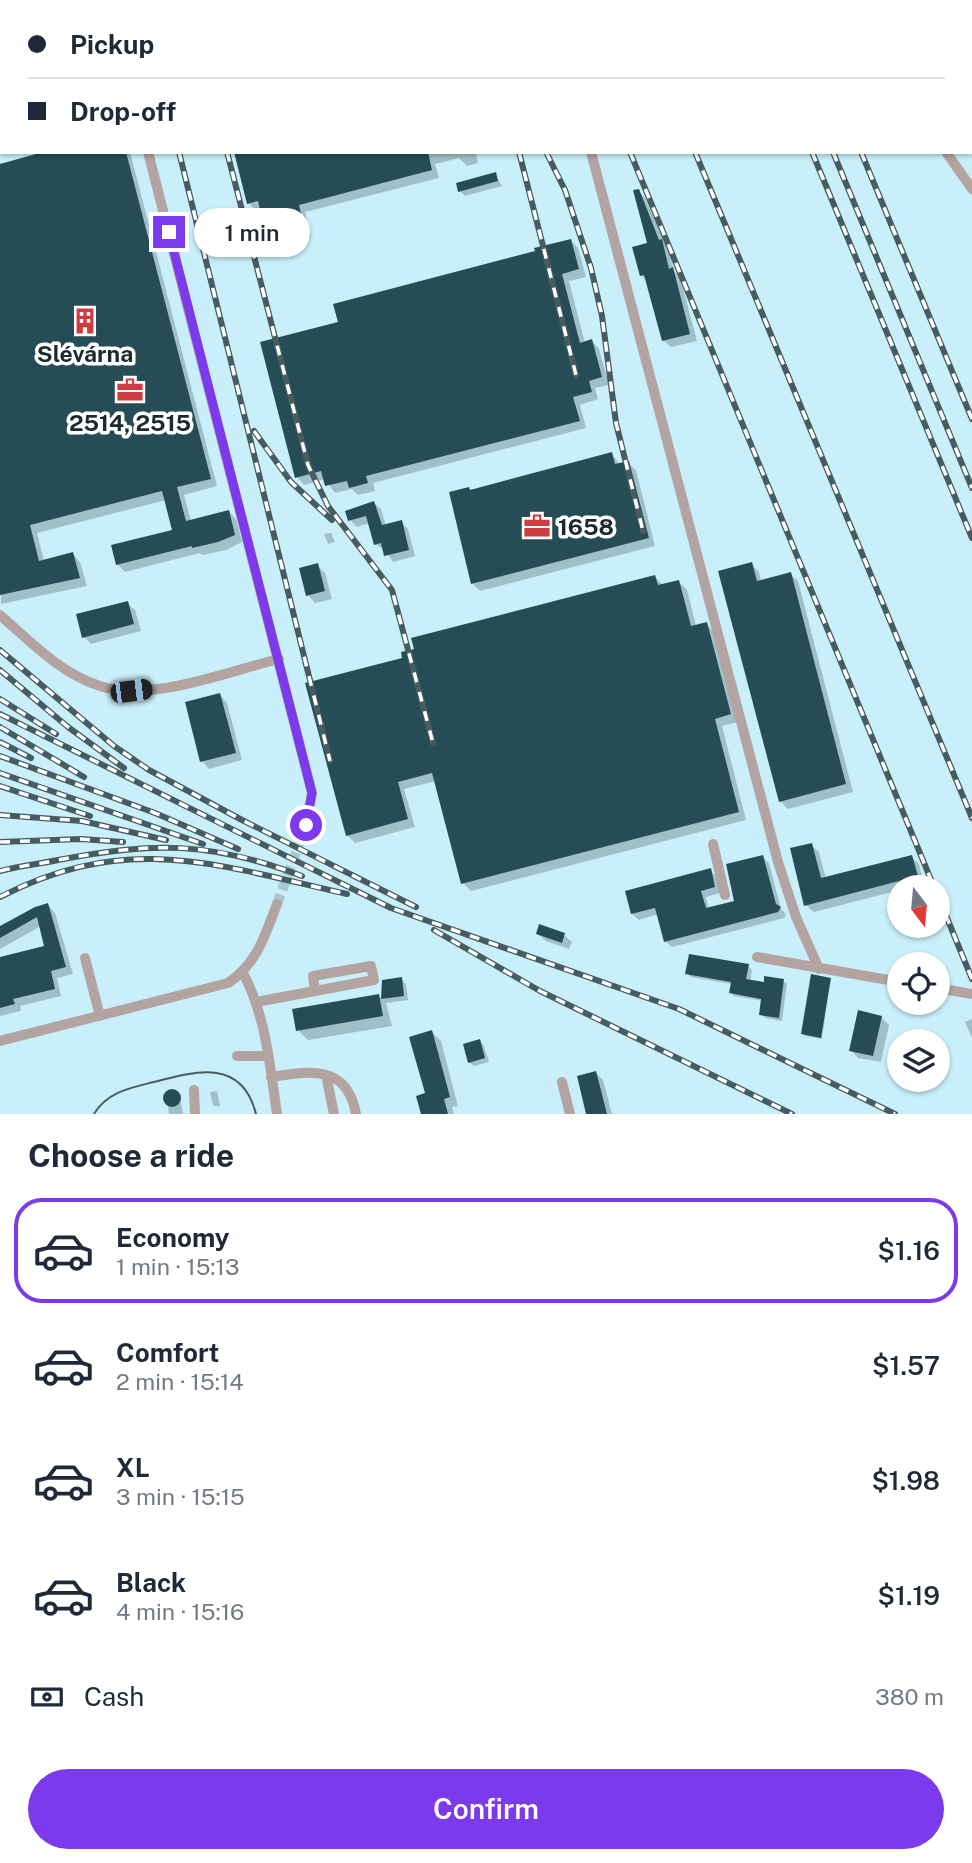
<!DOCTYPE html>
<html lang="en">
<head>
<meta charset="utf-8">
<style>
	body { margin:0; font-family:"Public Sans",sans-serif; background:#f6f6f7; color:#1f2937; height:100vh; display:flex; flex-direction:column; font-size:26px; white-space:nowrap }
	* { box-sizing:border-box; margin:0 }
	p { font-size:23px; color:#747a83 }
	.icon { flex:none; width:38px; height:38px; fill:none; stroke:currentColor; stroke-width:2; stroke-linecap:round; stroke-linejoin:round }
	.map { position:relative; height:1114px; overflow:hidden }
	.details { display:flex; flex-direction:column; background:#fff; flex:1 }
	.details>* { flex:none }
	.banner { position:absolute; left:0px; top:0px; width:973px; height:154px; box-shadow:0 2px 5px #0004; display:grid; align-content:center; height:154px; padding:0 28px; background:#fff }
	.needle { width:46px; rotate:164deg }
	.fabs { position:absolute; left:887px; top:875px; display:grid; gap:14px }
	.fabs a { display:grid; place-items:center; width:63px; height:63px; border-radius:50%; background:#fff; box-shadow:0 2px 5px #0004; font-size:35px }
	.end { position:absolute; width:32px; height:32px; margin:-16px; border:9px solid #7c3aed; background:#fff; box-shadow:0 0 0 4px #fff }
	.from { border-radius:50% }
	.bubble { position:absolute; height:49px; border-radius:24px; background:#fff; box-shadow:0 2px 5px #0004; font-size:23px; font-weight:600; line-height:49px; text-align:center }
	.car { position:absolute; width:21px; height:42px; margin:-21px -10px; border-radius:9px; box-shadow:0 0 5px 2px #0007; background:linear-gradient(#222 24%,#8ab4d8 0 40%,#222 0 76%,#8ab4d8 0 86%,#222 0) }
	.banner b { display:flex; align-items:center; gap:24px; height:66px; font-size:26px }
	.banner b+b { border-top:2px solid #e0e1e3 }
	.banner i { width:18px; height:18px; background:#1f2937 }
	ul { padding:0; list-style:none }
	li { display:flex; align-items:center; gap:21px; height:105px; margin:0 14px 10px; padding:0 14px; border:4px solid transparent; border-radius:28px }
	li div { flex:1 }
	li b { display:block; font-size:26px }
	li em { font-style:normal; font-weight:600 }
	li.selected { border-color:#7c3aed }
	li>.icon { width:63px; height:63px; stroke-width:1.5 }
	h2 { padding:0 28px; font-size:32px; line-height:84px }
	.pay { display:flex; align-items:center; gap:18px; height:77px; padding:0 28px; font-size:26px }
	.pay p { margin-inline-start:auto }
	.cta { display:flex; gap:14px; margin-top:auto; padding:14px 28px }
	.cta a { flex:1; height:80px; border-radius:42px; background:#7c3aed; color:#fff; font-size:28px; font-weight:600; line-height:80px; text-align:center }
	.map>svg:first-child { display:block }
	.shadow { fill:#0003 }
	.building { fill:#264d56 }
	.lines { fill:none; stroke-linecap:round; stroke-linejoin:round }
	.minor-tunnel { stroke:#a6c8d1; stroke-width:10; stroke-dasharray:10 5; stroke-linecap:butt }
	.minor { stroke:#b3a3a1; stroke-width:10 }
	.tram { stroke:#475c61; stroke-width:2 }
	.rail-casing { stroke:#475c61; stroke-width:6 }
	.rail { stroke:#fff; stroke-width:3.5; stroke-dasharray:10; stroke-linecap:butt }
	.route { stroke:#7c3aed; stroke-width:9 }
	.labels { text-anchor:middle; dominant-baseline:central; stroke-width:7; stroke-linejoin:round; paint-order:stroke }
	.poi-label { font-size:23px; font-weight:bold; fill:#1b2a2d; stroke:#fff }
</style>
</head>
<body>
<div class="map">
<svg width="972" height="1114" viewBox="0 0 972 1114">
	<rect width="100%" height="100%" fill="#c9f0fa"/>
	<path class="shadow" d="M19 0H72L73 2H19Z
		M169 0H302L295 2Z
		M384 0H447L448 2H385Z
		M513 0H538L539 2H513Z
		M851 0H874L875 2H853Z
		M2 66V91L0 84Z
		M50 152H130L217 486 184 495 191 521 228 511 236 519 242 542 226 550 202 555 200 553 125 572 117 564 174 531 166 500 37 533 44 561 73 554 80 562 87 586 1 604 0 165Z
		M235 152H481L476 154 478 163 467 166 459 158 435 164 439 178 305 212 311 238 276 247 268 239 261 209 256 210 248 203Z
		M495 174 502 186 465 196 460 191Z
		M638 191 645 198 668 248 674 271 680 277 697 341 671 347 663 340 648 282 641 275 649 244Z
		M570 240 578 248 586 277 569 281 585 343 592 341 599 349 609 385 595 388 598 399 580 405 586 428 373 483 375 491 358 495 352 489 335 493 325 479 304 485 297 477 340 323Z
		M612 454 620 465 628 463 636 470 655 546 480 591 473 584 451 493 469 489 472 491Z
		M374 503 381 509 386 526 401 522 408 529 415 556 393 562 385 550 375 544 370 523 357 527 350 520Z
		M331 533 335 542 328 544 324 534Z
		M751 564 759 572 761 581 790 574 798 581 853 792 788 809 780 801Z
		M317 565 325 573 332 599 315 603 308 595Z
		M655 577 664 586 679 582 687 590 696 626 706 624 714 632 738 722 722 726 746 820 471 891 463 883 436 781 404 789 415 827 355 843 347 835 404 659Z
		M127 603 135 610 141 631 91 644 84 637Z
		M220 695 227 703 242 760 209 769 202 761Z
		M811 845 819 852 826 879 911 857 919 864 924 884 900 887V890L814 912 806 905Z
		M763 857 769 863 781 909 786 914 784 918 672 947 665 941 658 914 639 920 632 914 710 870 716 876 720 893 706 897 709 909 736 902Z
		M48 905 55 913 73 974 57 978 61 996 20 1006 21 1011 0 1016V959L46 947 41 926 0 949V928Z
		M538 934 564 935 572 942 569 949 546 941Z
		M748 966 752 970 750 982 765 984 783 981 787 984 782 1021 765 1018 761 1014 763 1001 734 996 731 993 732 984 691 977 687 973Z
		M401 979 406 984 408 1000 386 1003 392 1026 308 1040 298 1030 379 996 383 1000V982Z
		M830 980 822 1039 805 1036 803 1034Z
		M881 1017 889 1025 881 1062 858 1058 851 1050Z
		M972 1019V1038L965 1022Z
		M432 1032 441 1041 458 1106 452 1107 454 1114H423L418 1097 427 1095Z
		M480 1041 484 1046 489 1062 474 1066 469 1062Z
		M596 1073 603 1080 612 1114H588L579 1077Z
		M217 1091 220 1106H213L210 1092Z
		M179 1092 183 1114H169L166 1093Z"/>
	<path class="building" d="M43 152H126L211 479 177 487 186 521 229 510 235 535 218 542 192 548V546L116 565 111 545 172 530 162 491 30 525 39 561 73 552 80 578 0 595V164Z
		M234 152H428L432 170 299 205 305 231 267 240 258 201 247 204Z
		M496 172 498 181 458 192 456 183Z
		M639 189 659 240 662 239 669 269 673 267 690 334 662 341 644 275 640 276 632 247 647 243 633 190Z
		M571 239 579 269 562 274 580 343 592 339 602 377 589 381 592 392 573 397 580 421 366 476 368 483 349 488 347 481 325 486 321 471 295 478 260 342 338 322 333 304 535 251 534 248Z
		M612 452 615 464 629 461 649 538 471 584 449 492 469 487 470 490Z
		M374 501 382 525 402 520 409 550 384 556 381 543 374 545 366 516 348 521 345 511Z
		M752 562 757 581 791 572 846 784 779 802 718 571Z
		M318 563 325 591 306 596 299 568Z
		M655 575 658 585 679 580 691 626 707 622 731 714 715 719 739 812 461 884 432 773 398 782 408 819 346 836 305 683 402 658 401 652 414 649 411 638Z
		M128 601 134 624 82 638 76 614Z
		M220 693 236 753 200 762 185 702Z
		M812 843 821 878 912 855 918 876 804 906 790 848Z
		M763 855 776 904 781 907 778 912 664 942 655 908 631 914 625 891 711 868 715 887 701 891 706 908 734 901 726 864Z
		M48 903 66 967 51 971 55 989 13 999 15 1004 0 1008V957L44 946 37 917 0 938V926L35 907Z
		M539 924 565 933 562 943 536 934Z
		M689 954 749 964 746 979 764 982V976L784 979 779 1018 759 1015 761 999 729 993 731 982 685 974Z
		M811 974 831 978 821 1038 801 1034Z
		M402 977 404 996 381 999 382 980Z
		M379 994 383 1016 296 1031 292 1009Z
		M858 1010 882 1016 873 1056 849 1051Z
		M432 1030 450 1097 444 1099 448 1114H421L416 1096 425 1093 409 1037Z
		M480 1039 485 1058 468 1063 463 1044Z
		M596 1071 607 1114H586L577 1076Z
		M163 1098a9 9 0 1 1 18 0a9 9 0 1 1-18 0Z"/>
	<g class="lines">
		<path class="minor-tunnel" d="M277 904 306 825"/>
		<path class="minor" d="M109 0V2
			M548 0 549 2
			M945 0 947 2
			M971 26 972 27
			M0 46 2 45
			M148 152 312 793 306 825
			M591 152 778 862 796 917 819 969
			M946 152 972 189
			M0 615C30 641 61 674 100 686 149 703 229 671 279 659
			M713 844 725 895
			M757 957 900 982
			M85 958 100 1016
			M243 973C266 1016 270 1067 277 1114
			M938 988 972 994
			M256 1002 374 980 371 966 313 976 315 991
			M0 1041 228 983C257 964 265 935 277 904
			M237 1056H268
			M326 1075 334 1114
			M271 1077C310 1071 347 1064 356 1114
			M562 1082 570 1114
			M194 1090 195 1114"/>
		<path class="tram" d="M94 1114C107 1092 130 1088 154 1082 196 1071 242 1058 256 1114"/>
		<g class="rail-casing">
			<path id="rail" d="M10 0 11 2
				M81 0V2
				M144 0 145 2
				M488 0V2
				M499 0 500 2
				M568 0V2
				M631 0V2
				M740 0 741 2
				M762 0 763 2
				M776 0 777 2
				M179 152 330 761
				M227 152 308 465 328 506 392 590 433 743
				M519 152 576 375
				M546 152 565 190 591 268 602 316 616 423 643 531
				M630 152 934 887
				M695 152 972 818
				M812 152 972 538
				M833 152 972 488
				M861 152 972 419
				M254 431 291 482 332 520
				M0 650 114 746 149 770 242 820 416 907
				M0 670 68 727 124 768
				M0 699 56 734
				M0 714 391 908 679 1009 895 1114
				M0 727 84 777
				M0 742 31 758
				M0 756 155 813 238 849
				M0 773 203 844
				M0 786 90 816
				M0 815 82 821 166 840
				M0 842 81 839 123 842
				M0 871C19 866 39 864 58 860 154 842 209 841 302 876
				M938 896 972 979
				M0 897C128 831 217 865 347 894
				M434 930 540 991 792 1114"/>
		</g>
		<use href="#rail" class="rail"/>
	</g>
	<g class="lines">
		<path class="route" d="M169 232 312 793 306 825"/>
	</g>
	<defs>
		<g id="building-bare" transform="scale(2.1)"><path d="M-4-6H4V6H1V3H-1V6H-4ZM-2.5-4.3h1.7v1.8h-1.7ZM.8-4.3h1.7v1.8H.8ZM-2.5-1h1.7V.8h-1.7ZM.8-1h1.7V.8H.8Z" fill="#cd3d3f" stroke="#fff" stroke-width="2.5" paint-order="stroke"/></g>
		<g id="office-bare" transform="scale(2.1)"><path d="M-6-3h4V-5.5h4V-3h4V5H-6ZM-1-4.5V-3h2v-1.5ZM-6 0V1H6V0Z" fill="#cd3d3f" stroke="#fff" stroke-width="2.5" paint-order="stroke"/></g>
	</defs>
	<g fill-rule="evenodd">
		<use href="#building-bare" x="85" y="321"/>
		<use href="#office-bare" x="130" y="390"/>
		<use href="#office-bare" x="537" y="526"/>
	</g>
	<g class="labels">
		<g class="poi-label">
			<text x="85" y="353">Slévárna</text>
			<text x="130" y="422">2514, 2515</text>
			<text x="558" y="526" text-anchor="start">1658</text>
		</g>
	</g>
</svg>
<div class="fabs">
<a><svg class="needle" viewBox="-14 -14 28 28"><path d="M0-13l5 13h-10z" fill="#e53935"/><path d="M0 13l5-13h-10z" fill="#747a83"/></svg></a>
<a><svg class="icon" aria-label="locate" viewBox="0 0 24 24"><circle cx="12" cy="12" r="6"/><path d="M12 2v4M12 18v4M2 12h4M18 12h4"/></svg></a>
<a><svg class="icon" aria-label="layers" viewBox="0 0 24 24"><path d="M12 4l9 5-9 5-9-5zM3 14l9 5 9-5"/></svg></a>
</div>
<i class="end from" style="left:306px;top:825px"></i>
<i class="end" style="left:169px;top:232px"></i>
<div class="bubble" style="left:194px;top:208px;width:116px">1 min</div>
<i class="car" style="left:131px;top:691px;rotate:83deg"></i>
<div class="banner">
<b><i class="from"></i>Pickup</b>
<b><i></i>Drop-off</b>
</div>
</div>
<section class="details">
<h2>Choose a ride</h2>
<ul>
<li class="selected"><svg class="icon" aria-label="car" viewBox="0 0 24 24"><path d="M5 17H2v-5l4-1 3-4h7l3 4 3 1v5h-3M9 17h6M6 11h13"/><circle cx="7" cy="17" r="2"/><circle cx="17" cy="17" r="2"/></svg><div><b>Economy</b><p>1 min · 15:13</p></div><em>$1.16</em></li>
<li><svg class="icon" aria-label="car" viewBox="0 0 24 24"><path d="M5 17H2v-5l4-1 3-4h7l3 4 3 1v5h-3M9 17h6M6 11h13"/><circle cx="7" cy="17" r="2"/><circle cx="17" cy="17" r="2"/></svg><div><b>Comfort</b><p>2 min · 15:14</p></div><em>$1.57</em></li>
<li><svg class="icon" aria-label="car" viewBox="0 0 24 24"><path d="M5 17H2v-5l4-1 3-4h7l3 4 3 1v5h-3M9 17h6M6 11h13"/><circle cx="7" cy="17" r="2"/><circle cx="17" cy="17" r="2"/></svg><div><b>XL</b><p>3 min · 15:15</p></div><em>$1.98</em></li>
<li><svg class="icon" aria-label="car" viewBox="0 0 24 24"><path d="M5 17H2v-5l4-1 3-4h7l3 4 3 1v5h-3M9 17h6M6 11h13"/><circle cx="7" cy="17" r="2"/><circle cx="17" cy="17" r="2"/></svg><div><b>Black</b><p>4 min · 15:16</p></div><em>$1.19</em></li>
</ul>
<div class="pay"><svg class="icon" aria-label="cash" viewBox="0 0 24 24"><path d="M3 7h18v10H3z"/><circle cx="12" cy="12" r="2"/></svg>Cash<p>380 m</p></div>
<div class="cta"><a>Confirm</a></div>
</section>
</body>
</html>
